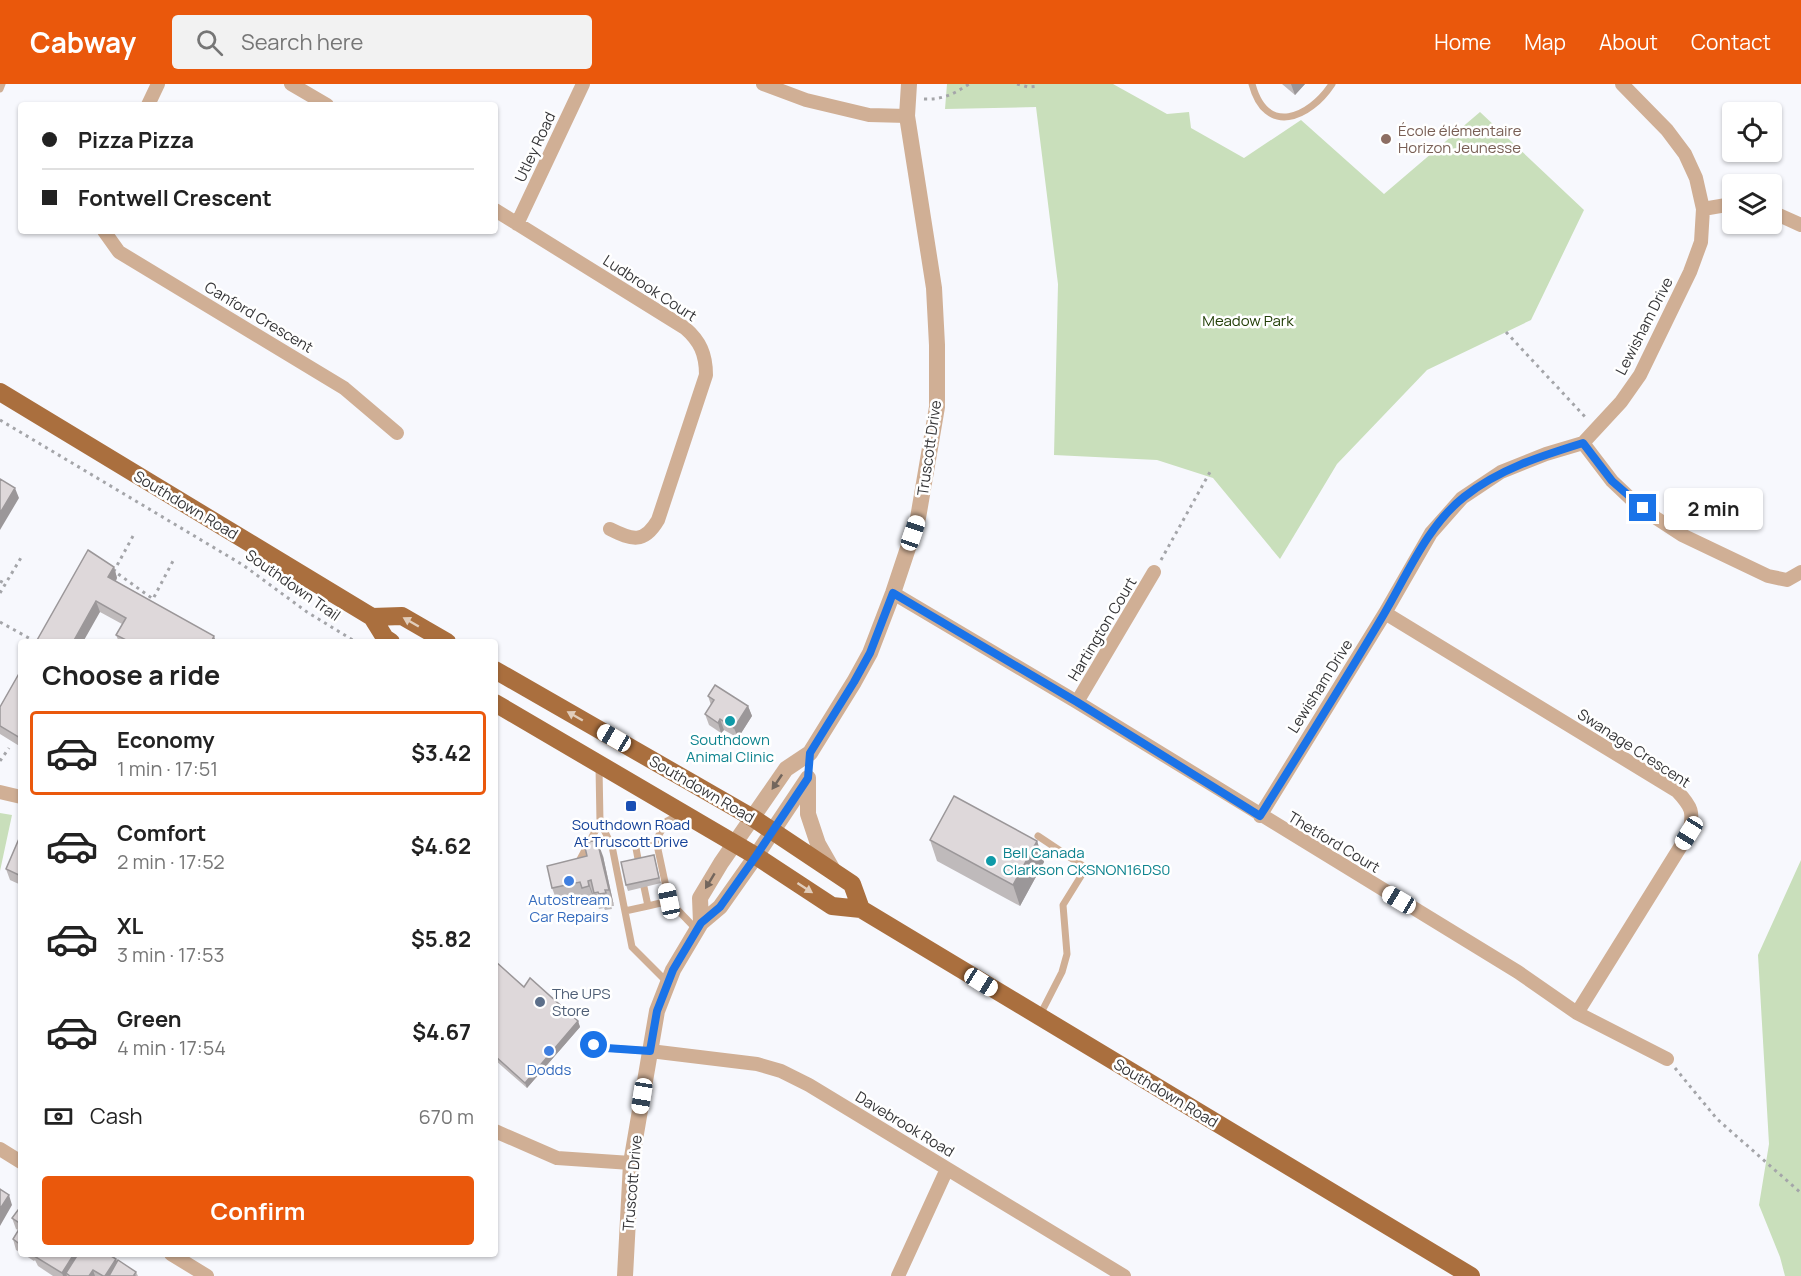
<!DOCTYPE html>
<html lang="en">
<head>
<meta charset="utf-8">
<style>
	body { margin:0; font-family:Manrope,sans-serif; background:#f2f2f2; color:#222; height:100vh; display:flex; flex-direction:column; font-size:22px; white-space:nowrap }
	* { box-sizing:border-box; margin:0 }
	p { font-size:20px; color:#767676 }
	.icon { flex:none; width:33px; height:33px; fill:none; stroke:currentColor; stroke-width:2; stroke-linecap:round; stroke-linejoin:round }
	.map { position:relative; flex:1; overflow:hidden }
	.panel { position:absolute; left:18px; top:555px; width:480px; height:618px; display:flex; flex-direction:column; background:#fff; border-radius:6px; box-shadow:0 2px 4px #0004 }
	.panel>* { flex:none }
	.guide { position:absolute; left:18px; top:18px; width:480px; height:132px; border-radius:6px; box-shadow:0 2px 4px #0004; display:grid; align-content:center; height:132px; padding:0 24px; background:#fff }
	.buttons { position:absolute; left:1722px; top:18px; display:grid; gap:12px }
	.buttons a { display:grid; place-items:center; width:60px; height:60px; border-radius:6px; background:#fff; box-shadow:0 2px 4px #0004; font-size:30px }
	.end { position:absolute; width:27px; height:27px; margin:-14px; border:8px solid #1a73e8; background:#fff; box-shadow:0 0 0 3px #fff }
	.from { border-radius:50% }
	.bubble { position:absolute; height:42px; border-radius:6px; background:#fff; box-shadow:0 2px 4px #0004; font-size:20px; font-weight:700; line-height:42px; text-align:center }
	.car { position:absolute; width:18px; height:36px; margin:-18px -9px; border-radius:8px; box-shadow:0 0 4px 2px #0007; background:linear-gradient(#fff 24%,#345 0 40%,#fff 0 76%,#345 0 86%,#fff 0) }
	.guide b { display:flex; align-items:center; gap:21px; height:57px; font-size:22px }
	.guide b+b { border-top:2px solid #e0e0e0 }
	.guide i { width:15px; height:15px; background:#222 }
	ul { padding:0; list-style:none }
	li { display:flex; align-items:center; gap:18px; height:84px; margin:0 12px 9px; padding:0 12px; border:3px solid transparent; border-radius:6px }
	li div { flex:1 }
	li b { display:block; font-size:22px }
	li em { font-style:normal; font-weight:700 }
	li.on { border-color:#ea580c }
	li>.icon { width:54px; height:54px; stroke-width:1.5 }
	h2 { padding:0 24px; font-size:27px; line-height:72px }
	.pay { display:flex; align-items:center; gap:15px; height:66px; padding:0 24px; font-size:22px }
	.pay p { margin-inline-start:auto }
	.button { display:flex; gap:12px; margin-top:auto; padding:12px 24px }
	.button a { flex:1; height:69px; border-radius:6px; background:#ea580c; color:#fff; font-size:24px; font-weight:700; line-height:69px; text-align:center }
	header { display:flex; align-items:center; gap:36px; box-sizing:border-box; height:84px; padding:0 30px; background:#ea580c; color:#fff }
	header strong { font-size:28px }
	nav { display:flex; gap:33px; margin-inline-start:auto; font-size:21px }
	.search { width:420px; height:54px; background:#f2f2f2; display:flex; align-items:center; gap:15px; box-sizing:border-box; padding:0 21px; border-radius:6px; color:#767676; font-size:22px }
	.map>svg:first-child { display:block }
	.park { fill:#c9dfbb }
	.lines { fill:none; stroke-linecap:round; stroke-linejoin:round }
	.path { stroke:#a4a5a9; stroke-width:3; stroke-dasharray:3 4.5; stroke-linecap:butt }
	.service { stroke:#d0af95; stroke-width:7 }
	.minor { stroke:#d0af95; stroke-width:14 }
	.tertiary { stroke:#d0af95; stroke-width:16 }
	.primary { stroke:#aa6f3e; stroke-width:18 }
	.wall { fill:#bfbabb }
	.shaded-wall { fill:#9b9799 }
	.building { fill:#ded8da; stroke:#9b9799; stroke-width:1.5 }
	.oneway { fill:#e1cdbb }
	.oneway2 { fill:#73665d }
	.route { stroke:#1a73e8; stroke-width:8 }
	.education-dot { fill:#8d6e63; stroke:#fff; stroke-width:2 }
	.culture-dot { fill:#0f9aa8; stroke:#fff; stroke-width:2 }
	.transit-dot { fill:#1a4fb4; stroke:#fff; stroke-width:2 }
	.shop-dot { fill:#3f7fe0; stroke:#fff; stroke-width:2 }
	.service-dot { fill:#5c6f8a; stroke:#fff; stroke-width:2 }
	.labels { text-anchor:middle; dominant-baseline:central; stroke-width:5; stroke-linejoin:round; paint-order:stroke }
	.education-label { font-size:15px; fill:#785e54; stroke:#fff; text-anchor:start }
	.street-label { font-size:15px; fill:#353537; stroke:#fff }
	.park-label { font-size:15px; fill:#233f08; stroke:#fff }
	.culture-label { font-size:15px; fill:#0d838f; stroke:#fff }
	.transit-label { font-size:15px; fill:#164399; stroke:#fff }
	.shop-label { font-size:15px; fill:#366cbe; stroke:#fff }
	.service-label { font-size:15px; fill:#4e5e75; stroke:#fff; text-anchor:start }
</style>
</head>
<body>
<header>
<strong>Cabway</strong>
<div class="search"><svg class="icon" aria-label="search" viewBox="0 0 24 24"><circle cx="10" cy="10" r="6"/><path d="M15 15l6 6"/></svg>Search here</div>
<nav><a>Home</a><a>Map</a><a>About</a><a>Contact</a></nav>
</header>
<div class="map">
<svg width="1801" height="1192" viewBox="0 0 1801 1192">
	<rect width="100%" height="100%" fill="#f7f8fd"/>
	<path class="park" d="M947 0H1113L1167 30 1189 28 1191 44 1244 74 1301 36 1384 110 1480 28 1584 126 1531 236 1427 286 1337 380 1280 475 1213 394 1157 376 1054 371 1058 200 1036 23 945 25Z
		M0 729 12 731 0 787Z
		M1801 776V1192H1785L1780 1173 1759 1121 1769 1060 1758 871Z"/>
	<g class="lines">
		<path class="path" d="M1017 0 1028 3 1039 2
			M924 15C942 16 954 10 969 0
			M1506 248 1587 335
			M0 336 243 481 307 528 356 558
			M133 452 114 487 153 515 173 477
			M1161 476 1210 388
			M0 497 6 500
			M0 509 22 472
			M0 538 36 558
			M0 677 9 664
			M1675 984 1717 1035 1801 1109"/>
		<path class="service" d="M1252 0C1266 52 1309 35 1332 0
			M0 5 2 0
			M599 683 600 738 612 762 656 756 667 737 680 730
			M1038 752 1086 784 1063 821 1067 870 1062 888 1040 931
			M656 756 669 817 697 846
			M635 759 639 780
			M612 762 632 863 668 899
			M577 781 600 738
			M644 803 648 822 669 817
			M625 827 648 822
			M594 961 606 964 650 967"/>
		<path class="minor" d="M291 0 327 21
			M763 0 806 16 869 31 907 32
			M148 21 158 0
			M1703 125 1732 120
			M495 126 685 244C700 257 706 270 706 291L658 436C644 460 632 456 610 445
			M1772 128 1801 141
			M517 140 583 0
			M104 147 119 168 344 304 397 349
			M1583 359 1612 397 1631 415 1656 434 1682 451 1768 492 1787 496 1801 488
			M893 509 1077 618 1518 888 1577 929 1667 975
			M1385 529 1677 707C1692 723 1694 728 1689 749L1577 929
			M1077 618 1154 488
			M0 708 21 713
			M1260 732 1385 529 1431 449 1462 414 1501 388 1546 370 1583 359 1621 318 1640 291 1690 188 1701 158 1703 125 1696 94 1685 70 1667 46 1622 0
			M650 967 757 980 781 987 809 1001 1124 1192
			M495 1047 557 1074 631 1079
			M0 1065 21 1078
			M171 1170 207 1192
			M898 1192 947 1085"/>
		<path class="tertiary" d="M808 694V730L818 760 834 788
			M701 839 700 814 721 779 786 685 810 669 854 598 870 569 893 509 918 434 937 323V261L934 204 907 32 909 0
			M625 1192 631 1079 657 927 673 886 701 839 720 823 756 772 808 694"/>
		<path class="primary" d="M0 308 372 533 385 554 391 558
			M372 533 402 532 447 558
			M495 586 753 734 852 800 861 825
			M495 619 756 772 832 822 861 825 1471 1192"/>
	</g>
	<path class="wall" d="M1282 0H1305L1295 11Z
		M114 483 117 494 116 497 216 558H119L116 551 122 540 100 528 36 558Z
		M21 586V663L0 650V623Z
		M708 612 748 622 752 632 738 654 724 646 721 649 709 641 705 630 711 621Z
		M21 750V801L10 796 6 785Z
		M930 756 1037 757 1044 778 1020 822 937 777Z
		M654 771 661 799 628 807 626 801Z
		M603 772 614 822H611L612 825 605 826 604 824 599 825 595 812 594 813 595 818 588 820 585 814 558 820 552 804Z
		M495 877 524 903 578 937 580 943 527 1004 495 976Z
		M21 1122V1169L16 1166 13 1155 18 1146 16 1145 12 1134Z
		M23 1170H108L116 1175 117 1178 136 1188 138 1192H53L38 1182 35 1176 34 1177Z"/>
	<path class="shaded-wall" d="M1291 0H1305L1295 11Z
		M15 404 19 414 0 446V429Z
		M114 483 117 494 112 504 108 493Z
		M96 517 100 528 83 558H73Z
		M214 552 216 558H211Z
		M748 622 752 632 738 654 734 644Z
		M720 635 724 646 721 649 718 639Z
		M597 756 603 772 614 822 609 806Z
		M1037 757 1044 778 1020 822 1013 801Z
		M588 797 594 813 595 818 589 802Z
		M578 937 580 943 527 1004 525 999Z
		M9 1111 12 1121 0 1142V1125Z
		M74 1170H84L66 1189 67 1192H63L62 1189Z
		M116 1175 120 1186 115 1192H105Z
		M93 1186 95 1192H89Z"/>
	<path class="building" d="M0 395 15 404 0 429Z
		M88 466 114 483 108 493 214 552 211 558H130L116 551 126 534 96 517 73 558H36Z
		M21 586V651L20 654 0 642V623Z
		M715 601 748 622 734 644 720 635 718 639 705 630 714 616 708 612Z
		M954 712 1037 757 1013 801 930 756Z
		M21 750V792L6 785Z
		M597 756 609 806H605L606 809 599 810 598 808 594 809 591 796 588 797 589 802 582 804 580 798 552 804 547 782 587 772 584 759Z
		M654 771 659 794 626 801 621 778Z
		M495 877 524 903 530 894 578 937 525 999 495 972Z
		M0 1105 9 1111 0 1125Z
		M21 1122V1140L12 1134Z
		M21 1142V1161L13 1155Z
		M35 1170H74L62 1189 34 1172Z
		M78 1170H108L116 1175 105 1192H103L93 1186 89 1192H70L66 1189Z
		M118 1176 136 1188 134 1191 135 1192H109Z"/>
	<defs><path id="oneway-solid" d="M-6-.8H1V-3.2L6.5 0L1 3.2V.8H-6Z" transform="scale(1.5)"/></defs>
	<g class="oneway">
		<use href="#oneway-solid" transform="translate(411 538) rotate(-150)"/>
		<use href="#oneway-solid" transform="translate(575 632) rotate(-150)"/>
		<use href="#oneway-solid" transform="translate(805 804) rotate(33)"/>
	</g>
	<g class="oneway2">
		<use href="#oneway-solid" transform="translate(777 698) rotate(124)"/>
		<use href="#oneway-solid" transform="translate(710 797) rotate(121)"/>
	</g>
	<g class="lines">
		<path class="route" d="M594 961 606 964 650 967 657 927 673 886 701 839 720 823 756 772 808 694 810 669 854 598 870 569 893 509 1077 618 1260 732C1302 665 1344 598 1384 530 1407 491 1428 441 1464 413 1499 385 1541 372 1583 359L1612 397 1643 424"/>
	</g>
	<circle class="education-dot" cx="1386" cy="55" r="6"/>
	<g class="culture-dot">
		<circle cx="730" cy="637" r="6"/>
		<circle cx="991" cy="777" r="6"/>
	</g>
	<rect class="transit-dot" x="625" y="716" width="12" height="12" rx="3"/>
	<g class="shop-dot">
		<circle cx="569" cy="797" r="6"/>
		<circle cx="549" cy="967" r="6"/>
	</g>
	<circle class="service-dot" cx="540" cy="918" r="6"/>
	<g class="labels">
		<g class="education-label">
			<text x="1398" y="46">École élémentaire<tspan x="1398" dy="17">Horizon Jeunesse</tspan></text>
		</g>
		<g class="street-label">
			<text transform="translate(535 63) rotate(-65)">Utley Road</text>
			<text transform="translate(650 204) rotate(33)">Ludbrook Court</text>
			<text transform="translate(259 233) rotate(31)">Canford Crescent</text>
			<text transform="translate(1644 242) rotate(-63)">Lewisham Drive</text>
			<text transform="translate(929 364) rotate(-82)">Truscott Drive</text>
			<text transform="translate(186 421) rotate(31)">Southdown Road</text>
			<text transform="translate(293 501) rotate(35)">Southdown Trail</text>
			<text transform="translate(1102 545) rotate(-59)">Hartington Court</text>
			<text transform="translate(1320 602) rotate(-58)">Lewisham Drive</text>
			<text transform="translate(1634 664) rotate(33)">Swanage Crescent</text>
			<text transform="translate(702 705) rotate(30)">Southdown Road</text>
			<text transform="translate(1334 758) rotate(31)">Thetford Court</text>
			<text transform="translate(1166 1009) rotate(31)">Southdown Road</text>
			<text transform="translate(905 1040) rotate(31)">Davebrook Road</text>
			<text transform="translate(632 1099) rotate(-85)">Truscott Drive</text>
		</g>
		<g class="park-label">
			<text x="1248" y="236">Meadow Park</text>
		</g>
		<g class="culture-label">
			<text x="730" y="655">Southdown<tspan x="730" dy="17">Animal Clinic</tspan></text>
			<text x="1003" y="768" text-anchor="start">Bell Canada<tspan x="1003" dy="17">Clarkson CKSNON16DS0</tspan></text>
		</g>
		<g class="transit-label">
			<text x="631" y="740">Southdown Road<tspan x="631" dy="17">At Truscott Drive</tspan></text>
		</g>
		<g class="shop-label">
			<text x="569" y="815">Autostream<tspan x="569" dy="17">Car Repairs</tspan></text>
			<text x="549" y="985">Dodds</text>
		</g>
		<g class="service-label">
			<text x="552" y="909">The UPS<tspan x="552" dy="17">Store</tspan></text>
		</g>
	</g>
</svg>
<div class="buttons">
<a><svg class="icon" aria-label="locate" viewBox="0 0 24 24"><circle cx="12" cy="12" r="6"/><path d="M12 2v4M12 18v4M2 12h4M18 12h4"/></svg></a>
<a><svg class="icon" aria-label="layers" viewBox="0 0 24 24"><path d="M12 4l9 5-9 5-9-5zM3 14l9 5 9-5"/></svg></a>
</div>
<i class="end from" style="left:594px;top:961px"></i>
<i class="end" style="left:1643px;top:424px"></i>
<div class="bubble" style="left:1664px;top:404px;width:99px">2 min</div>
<i class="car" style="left:913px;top:449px;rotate:19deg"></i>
<i class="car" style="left:614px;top:654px;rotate:300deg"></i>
<i class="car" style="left:1689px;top:749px;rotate:212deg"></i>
<i class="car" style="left:1399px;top:816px;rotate:301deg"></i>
<i class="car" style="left:669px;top:817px;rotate:348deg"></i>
<i class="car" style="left:981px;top:898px;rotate:122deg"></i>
<i class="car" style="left:642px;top:1012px;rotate:189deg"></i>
<div class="guide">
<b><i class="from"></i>Pizza Pizza</b>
<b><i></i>Fontwell Crescent</b>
</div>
<section class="panel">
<h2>Choose a ride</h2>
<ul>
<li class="on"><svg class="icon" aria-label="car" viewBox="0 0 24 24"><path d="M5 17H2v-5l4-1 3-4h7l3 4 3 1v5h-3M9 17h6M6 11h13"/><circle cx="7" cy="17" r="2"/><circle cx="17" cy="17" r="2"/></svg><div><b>Economy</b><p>1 min · 17:51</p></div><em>$3.42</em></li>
<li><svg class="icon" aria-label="car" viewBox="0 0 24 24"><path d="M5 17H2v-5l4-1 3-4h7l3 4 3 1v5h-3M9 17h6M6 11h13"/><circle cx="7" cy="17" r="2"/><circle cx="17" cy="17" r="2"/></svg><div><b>Comfort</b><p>2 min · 17:52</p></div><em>$4.62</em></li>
<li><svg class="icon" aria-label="car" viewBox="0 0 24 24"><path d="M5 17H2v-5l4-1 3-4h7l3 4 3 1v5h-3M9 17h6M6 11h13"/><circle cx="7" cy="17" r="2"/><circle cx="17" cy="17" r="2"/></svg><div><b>XL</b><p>3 min · 17:53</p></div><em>$5.82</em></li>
<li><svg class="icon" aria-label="car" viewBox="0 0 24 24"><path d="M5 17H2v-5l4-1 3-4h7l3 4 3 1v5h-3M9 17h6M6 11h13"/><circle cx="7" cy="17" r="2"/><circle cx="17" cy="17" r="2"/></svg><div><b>Green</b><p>4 min · 17:54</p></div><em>$4.67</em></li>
</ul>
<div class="pay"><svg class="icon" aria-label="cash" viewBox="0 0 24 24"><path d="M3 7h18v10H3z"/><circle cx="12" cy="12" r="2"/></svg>Cash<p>670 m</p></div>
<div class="button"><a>Confirm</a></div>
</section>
</div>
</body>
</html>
